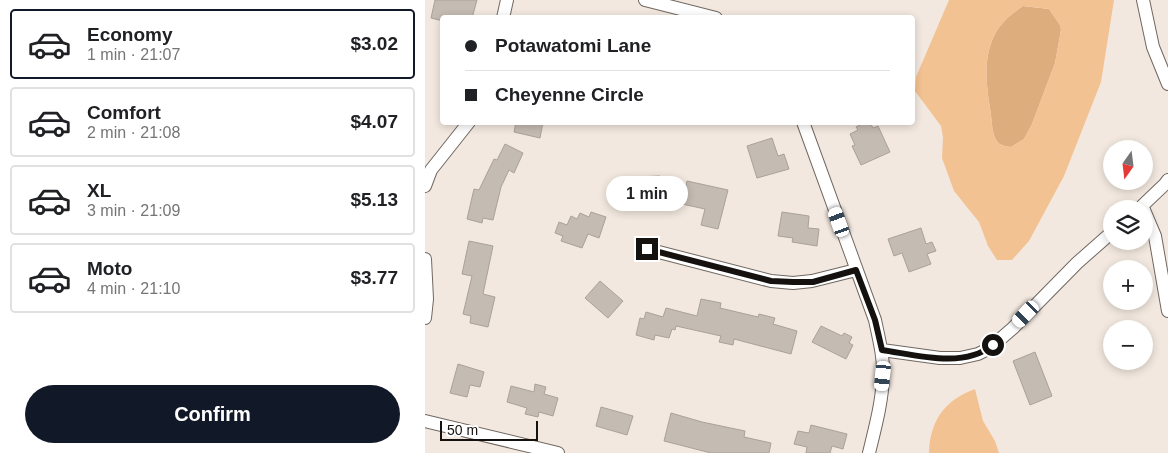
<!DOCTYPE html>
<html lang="en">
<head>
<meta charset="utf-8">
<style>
	body { margin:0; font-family:Helvetica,sans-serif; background:#f2f2f2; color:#202124; height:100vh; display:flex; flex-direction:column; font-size:19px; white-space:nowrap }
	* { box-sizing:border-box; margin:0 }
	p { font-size:16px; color:#757577 }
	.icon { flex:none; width:28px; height:28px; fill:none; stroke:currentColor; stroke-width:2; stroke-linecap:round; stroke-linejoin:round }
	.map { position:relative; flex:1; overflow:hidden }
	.drawer { display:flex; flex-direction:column; background:#fff; width:425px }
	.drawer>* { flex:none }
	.banner { position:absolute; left:15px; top:15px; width:475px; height:110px; border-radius:5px; box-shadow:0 2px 8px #0003; display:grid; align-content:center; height:110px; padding:0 25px; background:#fff }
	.needle { width:32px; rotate:194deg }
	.fabs { position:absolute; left:678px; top:140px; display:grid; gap:10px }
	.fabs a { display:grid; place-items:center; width:50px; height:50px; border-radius:50%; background:#fff; box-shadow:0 2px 8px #0003; font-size:25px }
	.scale { position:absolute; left:15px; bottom:12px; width:98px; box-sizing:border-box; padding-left:5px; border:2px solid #14110e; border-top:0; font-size:14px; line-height:18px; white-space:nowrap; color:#14110e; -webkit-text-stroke:4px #fff; paint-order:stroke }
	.end { position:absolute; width:22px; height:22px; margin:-11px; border:6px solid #14110e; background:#fff; box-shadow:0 0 0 2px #fff }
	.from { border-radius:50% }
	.bubble { position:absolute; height:35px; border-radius:18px; background:#fff; box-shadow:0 2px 8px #0003; font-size:16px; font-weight:700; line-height:35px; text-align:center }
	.car { position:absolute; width:15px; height:30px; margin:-15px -8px; border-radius:6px; box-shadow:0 0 4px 1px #0007; background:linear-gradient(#fff 24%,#345 0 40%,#fff 0 76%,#345 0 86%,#fff 0) }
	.banner b { display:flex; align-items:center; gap:18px; height:48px; font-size:19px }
	.banner b+b { border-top:1px solid #e0e0e0 }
	.banner i { width:12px; height:12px; background:#202124 }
	ul { padding:9px 0 0; list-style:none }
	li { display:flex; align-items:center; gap:15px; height:70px; margin:0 10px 8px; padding:0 15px; border:2px solid #e0e0e0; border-radius:5px }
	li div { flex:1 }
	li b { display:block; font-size:19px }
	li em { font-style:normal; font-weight:700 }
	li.current { border-color:#111827 }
	li>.icon { width:45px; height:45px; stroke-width:1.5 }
	.cta { display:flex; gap:10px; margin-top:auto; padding:10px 25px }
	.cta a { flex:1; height:58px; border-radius:30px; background:#111827; color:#fff; font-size:20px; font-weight:700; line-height:58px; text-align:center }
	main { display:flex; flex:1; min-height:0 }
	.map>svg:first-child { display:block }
	.forest { fill:#ddad7e }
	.water { fill:#f3c292; fill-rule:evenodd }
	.building { fill:#c4bbb2; stroke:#aaa199 }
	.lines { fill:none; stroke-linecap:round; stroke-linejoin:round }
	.minor-casing { stroke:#706760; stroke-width:14 }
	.minor { stroke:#fff; stroke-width:12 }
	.route { stroke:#14110e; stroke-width:6 }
</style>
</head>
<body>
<main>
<section class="drawer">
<ul>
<li class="current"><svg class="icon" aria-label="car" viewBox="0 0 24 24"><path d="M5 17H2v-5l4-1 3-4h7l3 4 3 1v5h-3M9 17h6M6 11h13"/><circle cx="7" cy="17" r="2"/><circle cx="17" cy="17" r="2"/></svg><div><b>Economy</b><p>1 min · 21:07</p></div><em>$3.02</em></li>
<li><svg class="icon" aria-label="car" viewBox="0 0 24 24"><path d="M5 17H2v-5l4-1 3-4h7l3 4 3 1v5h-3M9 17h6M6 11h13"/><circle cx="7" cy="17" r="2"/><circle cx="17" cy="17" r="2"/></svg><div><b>Comfort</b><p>2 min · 21:08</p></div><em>$4.07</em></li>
<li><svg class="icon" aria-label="car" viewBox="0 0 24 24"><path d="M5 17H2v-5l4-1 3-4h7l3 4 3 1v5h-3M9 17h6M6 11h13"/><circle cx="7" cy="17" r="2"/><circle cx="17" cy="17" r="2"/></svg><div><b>XL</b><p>3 min · 21:09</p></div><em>$5.13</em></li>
<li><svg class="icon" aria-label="car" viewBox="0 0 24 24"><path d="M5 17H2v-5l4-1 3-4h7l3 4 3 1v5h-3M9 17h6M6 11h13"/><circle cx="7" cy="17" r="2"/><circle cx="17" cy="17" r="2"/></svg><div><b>Moto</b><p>4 min · 21:10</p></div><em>$3.77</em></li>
</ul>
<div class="cta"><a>Confirm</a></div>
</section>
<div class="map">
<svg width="743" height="453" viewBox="0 0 743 453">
	<rect width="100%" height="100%" fill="#f2e8df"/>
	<path class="forest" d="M598 6 624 9 635 25 636 30 630 63 607 124 599 139 586 147C581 146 575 146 572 141 567 134 567 123 566 115 562 88 557 62 569 36 576 22 586 14 598 6Z"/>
	<path class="water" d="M524 0H689L676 82 639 176 604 241 587 260H572L563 246 554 222 529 191 517 158 518 137 516 126 490 91 491 77ZM598 6 624 9 635 25 636 30 630 63 607 124 599 139 586 147C581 146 575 146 572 141 567 134 567 123 566 115 562 88 557 62 569 36 576 22 586 14 598 6Z
		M550 389 558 421 570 441 574 453H504C505 420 520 400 550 389Z"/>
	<path class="building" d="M10 0H52L47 18H18V21L6 18Z
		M91 122H118L115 138 89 132Z
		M440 122H445L448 128 453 126 465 152 436 165 427 146 430 145 425 134 433 130 431 127Z
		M347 138 353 156 359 154 364 169 332 178 322 146Z
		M80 144 98 153 89 173 84 170 76 187 68 220 58 218 57 223 42 219 49 189 54 190 69 159 72 160Z
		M235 176V198L196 200V181H211V177Z
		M262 181 303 190 293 229 276 225 280 209 257 204Z
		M166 212 181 217 174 238 163 234 157 248 136 241 138 236 130 233 134 222 142 225 146 216 152 219 155 213 164 217Z
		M357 212 384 216 383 228 394 229 392 246 367 242 368 238 353 236Z
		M496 228 501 244 507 242 511 251 502 254 506 264 484 272 477 253 469 256 463 239Z
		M44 241 68 246 58 294 70 297 63 327 45 323 46 316 38 314 47 276 37 274Z
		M175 281 198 301 183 318 160 298Z
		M276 299 296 303 295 308 333 317 334 314 350 318 348 324 372 331 366 354 309 339 308 345 294 342 296 336 251 326 250 330 247 329 244 338 230 335 229 340 211 335 215 318 219 319 221 312 238 317 241 308 272 316Z
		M396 326 417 336 419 333 427 337 424 343 428 345 421 359 387 342Z
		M610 352 627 396 605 405 588 361Z
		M33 364 59 372 55 387 45 385 42 397 25 393Z
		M110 384 121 387 119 394 133 398 128 416 114 412 113 417 100 414 102 408 82 402 86 386 109 392Z
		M176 407 208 416 202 435 171 426Z
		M246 413 277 422 320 431 319 437 346 443 344 453H286L239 441Z
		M386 425 422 434 418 449 407 446 405 453H381L382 447 369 444 373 431 384 433Z"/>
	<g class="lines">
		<g class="minor-casing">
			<path id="minor" d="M220 0 291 18
				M718 0 728 47 743 84
				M78 18 82 0
				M378 122 450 320C454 339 459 358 458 377 457 403 450 428 444 453
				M0 186 6 170 44 122
				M718 209 717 206 740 184 743 180
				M719 210 730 236 743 311
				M222 249 346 281 368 283 387 281 431 270
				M0 259 2 299 0 318
				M457 350 515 358H535L553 354 565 348 588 328 652 263 686 233
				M0 421 133 453"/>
		</g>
		<use href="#minor" class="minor"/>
	</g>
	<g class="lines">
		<path class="route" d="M222 249 346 281 368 282H388L431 270 450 320 457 350C491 355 538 369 568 345"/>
	</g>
</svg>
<div class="fabs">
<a><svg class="needle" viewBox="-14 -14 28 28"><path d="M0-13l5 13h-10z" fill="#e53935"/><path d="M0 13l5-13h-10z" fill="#757577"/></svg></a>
<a><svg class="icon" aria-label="layers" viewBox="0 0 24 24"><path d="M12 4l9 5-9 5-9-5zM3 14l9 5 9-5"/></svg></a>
<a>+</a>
<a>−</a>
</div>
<div class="scale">50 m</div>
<i class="end from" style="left:568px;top:345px"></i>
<i class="end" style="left:222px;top:249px"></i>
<div class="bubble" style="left:181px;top:176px;width:82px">1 min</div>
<i class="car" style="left:414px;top:222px;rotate:340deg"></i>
<i class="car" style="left:601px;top:314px;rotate:224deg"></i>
<i class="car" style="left:458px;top:376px;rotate:186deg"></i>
<div class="banner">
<b><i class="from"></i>Potawatomi Lane</b>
<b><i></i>Cheyenne Circle</b>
</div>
</div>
</main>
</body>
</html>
